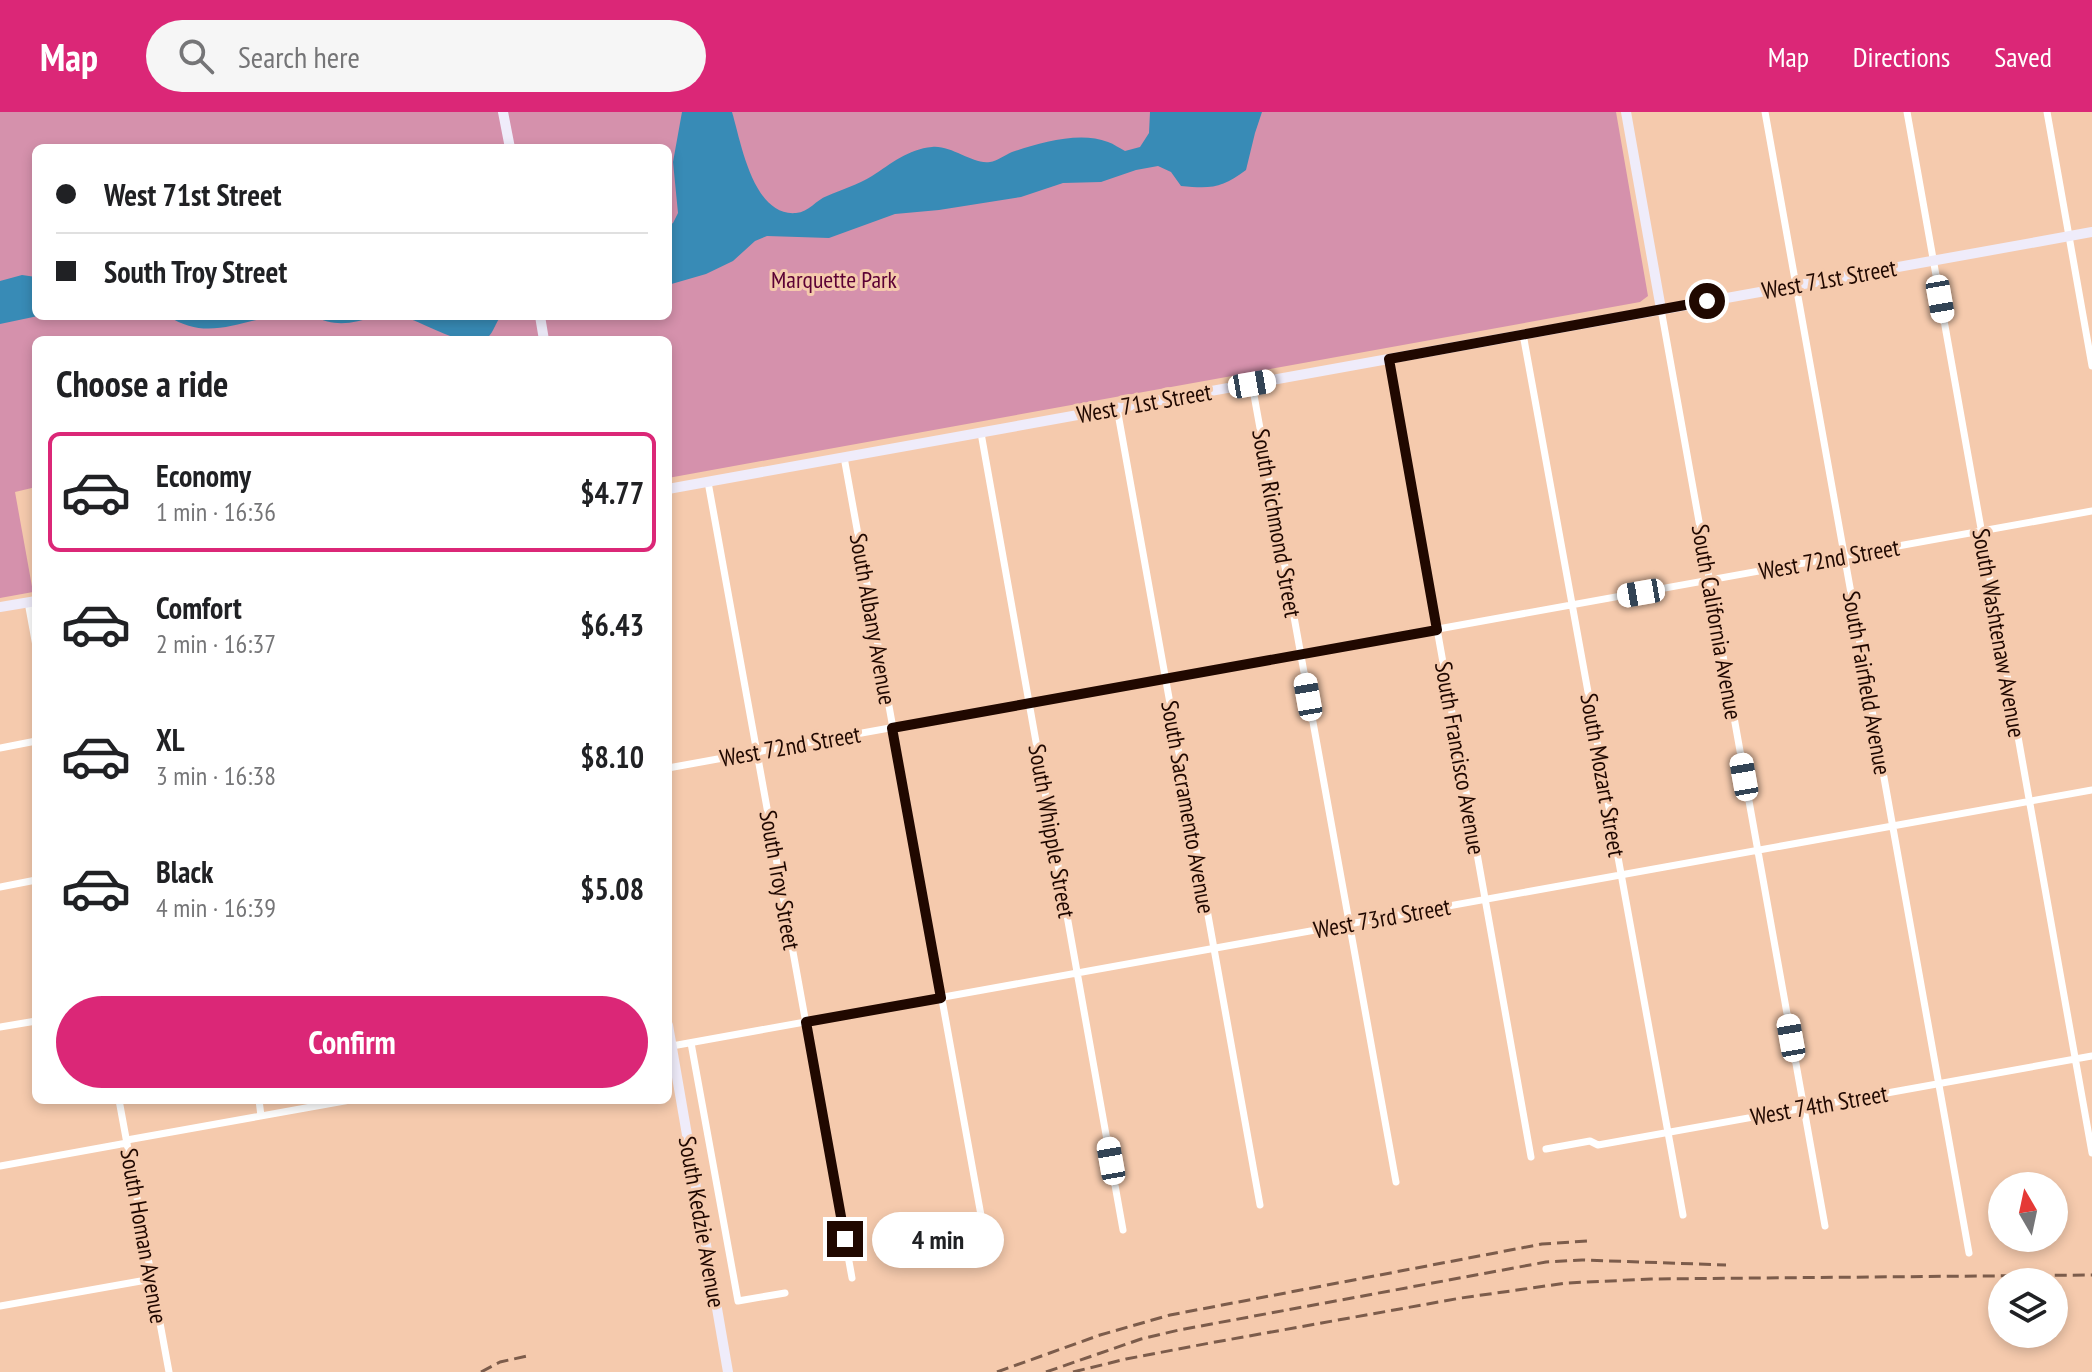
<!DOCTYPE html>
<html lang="en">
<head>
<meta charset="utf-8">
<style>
	body { margin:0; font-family:"PT Sans Narrow",sans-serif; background:#f6f6f6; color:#202124; height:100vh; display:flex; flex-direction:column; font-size:30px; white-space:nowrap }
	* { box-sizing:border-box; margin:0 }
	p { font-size:26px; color:#757577 }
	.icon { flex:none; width:44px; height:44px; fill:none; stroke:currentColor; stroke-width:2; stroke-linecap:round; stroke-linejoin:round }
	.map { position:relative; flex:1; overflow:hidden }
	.side { position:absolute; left:32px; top:224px; width:640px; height:768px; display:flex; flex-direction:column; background:#fff; border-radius:12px; box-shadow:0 4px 12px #0003 }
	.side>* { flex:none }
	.guide { position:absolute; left:32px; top:32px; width:640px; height:176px; border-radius:12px; box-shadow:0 4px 12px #0003; display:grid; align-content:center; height:176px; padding:0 24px; background:#fff }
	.needle { width:52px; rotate:351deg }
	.fabs { position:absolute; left:1988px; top:1060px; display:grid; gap:16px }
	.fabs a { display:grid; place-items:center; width:80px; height:80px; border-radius:50%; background:#fff; box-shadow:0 4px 12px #0003; font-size:40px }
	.end { position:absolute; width:36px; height:36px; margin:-18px; border:10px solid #200800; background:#fff; box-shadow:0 0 0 4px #fff }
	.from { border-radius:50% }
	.bubble { position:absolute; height:56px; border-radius:28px; background:#fff; box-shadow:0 4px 12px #0003; font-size:26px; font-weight:700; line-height:56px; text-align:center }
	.car { position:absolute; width:24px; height:48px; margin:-24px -12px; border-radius:10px; box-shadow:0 0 6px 2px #0007; background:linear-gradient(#fff 24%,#345 0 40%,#fff 0 76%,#345 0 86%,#fff 0) }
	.guide b { display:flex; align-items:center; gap:28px; height:76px; font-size:30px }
	.guide b+b { border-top:2px solid #e0e0e0 }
	.guide i { width:20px; height:20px; background:#202124 }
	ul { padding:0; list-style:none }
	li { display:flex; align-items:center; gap:24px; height:120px; margin:0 16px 12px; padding:0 8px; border:4px solid transparent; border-radius:12px }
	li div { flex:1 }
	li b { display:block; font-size:30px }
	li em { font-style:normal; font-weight:700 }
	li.active { border-color:#db2777 }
	li>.icon { width:72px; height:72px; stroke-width:1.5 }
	h2 { padding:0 24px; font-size:36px; line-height:96px }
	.action { display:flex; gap:16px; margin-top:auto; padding:16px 24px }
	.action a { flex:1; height:92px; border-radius:48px; background:#db2777; color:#fff; font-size:32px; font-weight:700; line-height:92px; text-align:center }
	header { display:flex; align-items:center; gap:48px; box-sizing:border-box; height:112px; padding:0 40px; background:#db2777; color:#fff }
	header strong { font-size:38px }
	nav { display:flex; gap:44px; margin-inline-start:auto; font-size:28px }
	.search { width:560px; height:72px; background:#f6f6f6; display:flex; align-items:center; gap:20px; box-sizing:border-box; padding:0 28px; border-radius:44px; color:#757577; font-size:30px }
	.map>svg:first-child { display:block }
	.green { fill:#d591ac; fill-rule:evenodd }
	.water { fill:#388bb6 }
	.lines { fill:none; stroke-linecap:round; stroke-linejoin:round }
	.street { stroke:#fff; stroke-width:7 }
	.secondary { stroke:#efecfa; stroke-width:10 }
	.rail { stroke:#7c5c4b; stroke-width:3; stroke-dasharray:12 6; stroke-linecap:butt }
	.route { stroke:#200800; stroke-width:10 }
	.labels { text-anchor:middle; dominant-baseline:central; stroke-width:6; stroke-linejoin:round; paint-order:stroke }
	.park-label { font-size:24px; fill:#5c0134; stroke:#f5caad }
	.street-label { font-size:24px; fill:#200800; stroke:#f5caad }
</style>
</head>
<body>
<header>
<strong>Map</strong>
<div class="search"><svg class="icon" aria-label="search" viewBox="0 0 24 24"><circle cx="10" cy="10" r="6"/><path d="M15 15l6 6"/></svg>Search here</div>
<nav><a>Map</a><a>Directions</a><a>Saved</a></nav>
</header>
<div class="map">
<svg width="2092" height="1260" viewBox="0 0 2092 1260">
	<rect width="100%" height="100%" fill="#f5caad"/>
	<path class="green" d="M0 0H1616L1648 184 1640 190 668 366V228H36V375L15 380 33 480 0 486ZM36 36H668V204H36Z"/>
	<path class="water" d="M682 0H732C741 30 753 105 796 101 809 100 816 88 827 84 843 77 857 73 872 64 891 52 908 37 932 35 952 33 973 53 990 50 997 49 1005 43 1012 40 1040 31 1079 19 1108 30 1114 32 1119 36 1125 39L1140 35 1149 21 1150 0H1262L1255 21 1246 58C1222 76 1212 77 1181 74L1171 60 1158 54 1136 58 1101 70 1063 71 1021 85 939 98 895 102 829 126 767 124 755 129 733 149 706 162 668 173V114L673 111 678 101 673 50Z
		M22 163 36 165V204H38L0 212V169Z
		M168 204H276C236 210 206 229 168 204Z
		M314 204H374C354 212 333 215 314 204Z
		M398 204H501C496 210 493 221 488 225 467 241 420 206 398 204Z"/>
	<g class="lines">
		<path class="street" d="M1765 0 1969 1141
			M1907 0 2092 1041
			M2047 0 2092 254
			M1661 197 1825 1114
			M1523 222 1683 1103
			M1389 247 1531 1045
			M1252 272 1396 1070
			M1117 296 1260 1093
			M981 321 1123 1118
			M844 345 988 1142
			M708 370 852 1166
			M28 490 36 534
			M0 636 36 629
			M668 656 2092 399
			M0 775 36 768
			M0 915 36 909
			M691 931 738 1189 785 1181
			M672 934 2092 678
			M119 988 169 1260
			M259 988 261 1004
			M127 1028 350 988
			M1546 1037 1590 1029 1598 1033 2092 944
			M0 1054 127 1031
			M0 1194 152 1167"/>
		<path class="secondary" d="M503 0 510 36
			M1626 0 1661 197
			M540 204 544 228
			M668 377 2092 120
			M0 495 36 489
			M668 913 728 1260"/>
		<path class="rail" d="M481 1260 500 1250 527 1244
			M997 1260 1100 1223 1170 1203 1542 1132 1587 1129
			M1046 1260 1141 1227 1179 1218 1546 1150 1582 1148 1726 1153
			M1073 1260 1126 1247 1210 1231 1461 1186 1567 1171 1651 1167 2092 1163"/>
	</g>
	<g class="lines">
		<path class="route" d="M845 1127 806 910 941 886 892 616 1437 518 1389 247 1707 189"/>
	</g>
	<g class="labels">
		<g class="park-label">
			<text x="834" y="167">Marquette Park</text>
		</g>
		<g class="street-label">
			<text transform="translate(1829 167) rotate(-10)">West 71st Street</text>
			<text transform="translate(1144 291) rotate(-10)">West 71st Street</text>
			<text transform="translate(1277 411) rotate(80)">South Richmond Street</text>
			<text transform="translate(1829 447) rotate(-10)">West 72nd Street</text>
			<text transform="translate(873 507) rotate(80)">South Albany Avenue</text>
			<text transform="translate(1717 510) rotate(80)">South California Avenue</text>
			<text transform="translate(1999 521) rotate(80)">South Washtenaw Avenue</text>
			<text transform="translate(1867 571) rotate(80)">South Fairfield Avenue</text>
			<text transform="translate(790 634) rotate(-10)">West 72nd Street</text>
			<text transform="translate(1460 646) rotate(80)">South Francisco Avenue</text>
			<text transform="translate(1603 663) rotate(80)">South Mozart Street</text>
			<text transform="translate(1188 695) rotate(80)">South Sacramento Avenue</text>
			<text transform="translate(1052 719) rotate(80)">South Whipple Street</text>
			<text transform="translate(780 768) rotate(80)">South Troy Street</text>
			<text transform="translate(1382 806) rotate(-10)">West 73rd Street</text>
			<text transform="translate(1819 993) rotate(-10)">West 74th Street</text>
			<text transform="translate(702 1110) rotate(80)">South Kedzie Avenue</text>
			<text transform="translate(144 1124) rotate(80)">South Homan Avenue</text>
		</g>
	</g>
</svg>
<div class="fabs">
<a><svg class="needle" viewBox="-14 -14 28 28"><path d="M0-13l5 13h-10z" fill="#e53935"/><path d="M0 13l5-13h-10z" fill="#757577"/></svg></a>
<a><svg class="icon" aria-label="layers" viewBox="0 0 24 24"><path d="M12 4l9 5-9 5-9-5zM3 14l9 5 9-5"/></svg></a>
</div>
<i class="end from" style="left:1707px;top:189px"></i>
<i class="end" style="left:845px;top:1127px"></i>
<div class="bubble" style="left:872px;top:1100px;width:132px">4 min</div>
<i class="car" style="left:1940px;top:187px;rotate:170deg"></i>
<i class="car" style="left:1252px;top:272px;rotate:80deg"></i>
<i class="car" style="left:1641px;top:481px;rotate:260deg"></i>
<i class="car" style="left:1308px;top:585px;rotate:350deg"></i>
<i class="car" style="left:1744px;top:665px;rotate:350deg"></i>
<i class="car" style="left:1791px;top:926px;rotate:350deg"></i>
<i class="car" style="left:1111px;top:1049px;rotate:350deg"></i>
<div class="guide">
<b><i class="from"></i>West 71st Street</b>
<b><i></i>South Troy Street</b>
</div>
<section class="side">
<h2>Choose a ride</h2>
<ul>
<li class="active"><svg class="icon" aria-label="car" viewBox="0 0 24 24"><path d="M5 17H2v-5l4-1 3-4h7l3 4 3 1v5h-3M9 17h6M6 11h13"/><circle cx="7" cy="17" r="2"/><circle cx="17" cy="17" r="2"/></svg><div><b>Economy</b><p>1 min · 16:36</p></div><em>$4.77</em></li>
<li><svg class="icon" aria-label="car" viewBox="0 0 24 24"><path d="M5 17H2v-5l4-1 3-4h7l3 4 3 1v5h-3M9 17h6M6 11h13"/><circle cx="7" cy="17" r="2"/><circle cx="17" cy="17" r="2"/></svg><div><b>Comfort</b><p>2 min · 16:37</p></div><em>$6.43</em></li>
<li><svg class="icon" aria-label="car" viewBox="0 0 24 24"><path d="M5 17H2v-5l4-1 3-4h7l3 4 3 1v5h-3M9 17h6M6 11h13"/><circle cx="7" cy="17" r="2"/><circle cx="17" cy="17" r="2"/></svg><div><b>XL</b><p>3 min · 16:38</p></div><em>$8.10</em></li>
<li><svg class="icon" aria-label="car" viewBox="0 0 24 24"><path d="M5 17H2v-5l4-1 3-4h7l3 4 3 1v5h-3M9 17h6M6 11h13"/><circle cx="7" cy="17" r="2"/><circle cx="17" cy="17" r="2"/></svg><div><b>Black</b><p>4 min · 16:39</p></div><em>$5.08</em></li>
</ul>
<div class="action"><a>Confirm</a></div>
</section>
</div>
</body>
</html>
